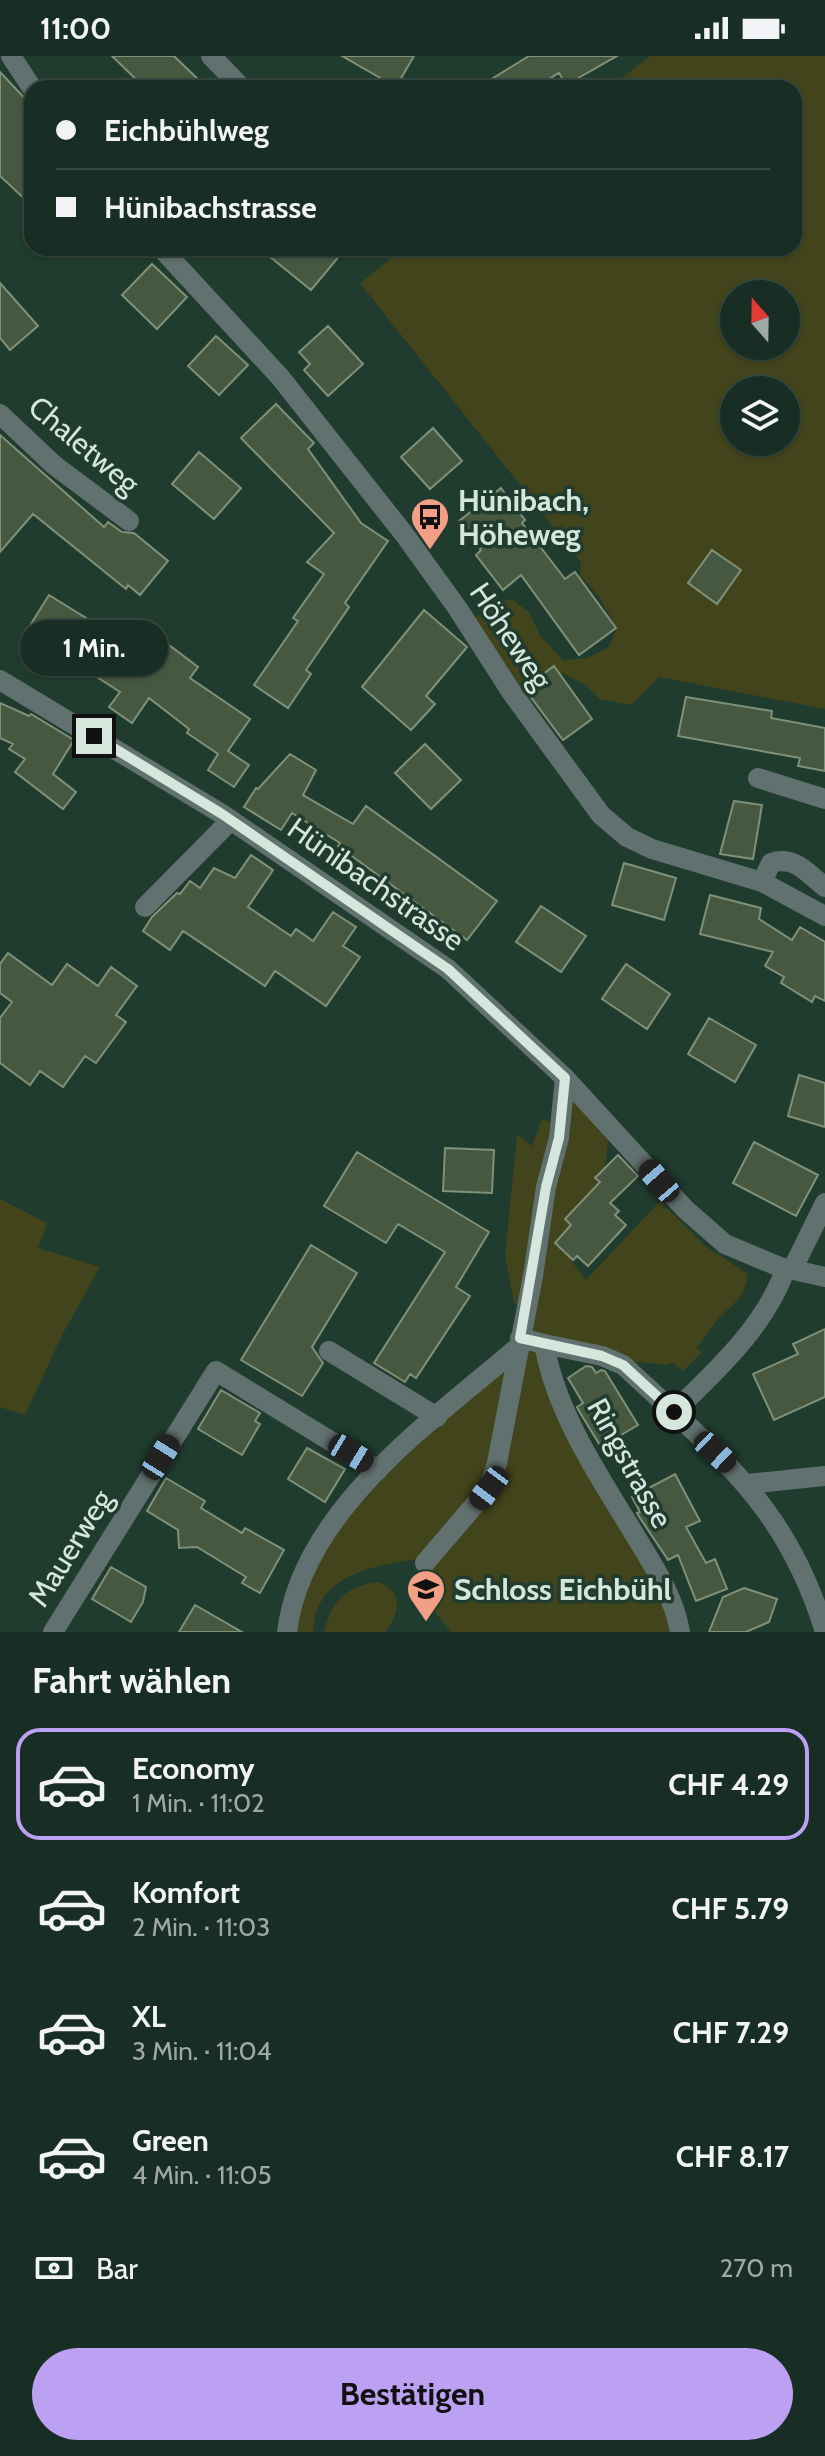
<!DOCTYPE html>
<html lang="de">
<head>
<meta charset="utf-8">
<style>
	body { margin:0; font-family:Cabin,sans-serif; background:#253930; color:#f1f3f6; height:100vh; display:flex; flex-direction:column; font-size:30px; white-space:nowrap }
	* { box-sizing:border-box; margin:0 }
	p { font-size:26px; color:#9fa8a6 }
	.icon { flex:none; width:44px; height:44px; fill:none; stroke:currentColor; stroke-width:2; stroke-linecap:round; stroke-linejoin:round }
	.map { position:relative; height:1576px; overflow:hidden }
	.drawer { display:flex; flex-direction:column; background:#182d23; flex:1 }
	.drawer>* { flex:none }
	.banner { position:absolute; left:24px; top:24px; width:778px; height:176px; border-radius:24px; box-shadow:0 2px 6px #0004,0 0 0 2px #364941; display:grid; align-content:center; height:176px; padding:0 32px; background:#182d23 }
	.needle { width:52px; rotate:340deg }
	.controls { position:absolute; left:720px; top:224px; display:grid; gap:16px }
	.controls a { display:grid; place-items:center; width:80px; height:80px; border-radius:50%; background:#182d23; box-shadow:0 2px 6px #0004,0 0 0 2px #364941; font-size:40px }
	.end { position:absolute; width:36px; height:36px; margin:-18px; border:10px solid #d5e6dd; background:#111; box-shadow:0 0 0 4px #111 }
	.from { border-radius:50% }
	.bubble { position:absolute; height:56px; border-radius:28px; background:#182d23; box-shadow:0 2px 6px #0004,0 0 0 2px #364941; font-size:26px; font-weight:700; line-height:56px; text-align:center }
	.car { position:absolute; width:24px; height:48px; margin:-24px -12px; border-radius:10px; box-shadow:0 0 6px 2px #0007; background:linear-gradient(#222 24%,#8ab4d8 0 40%,#222 0 76%,#8ab4d8 0 86%,#222 0) }
	.banner b { display:flex; align-items:center; gap:28px; height:76px; font-size:30px }
	.banner b+b { border-top:2px solid #364941 }
	.banner i { width:20px; height:20px; background:#f1f3f6 }
	ul { padding:0; list-style:none }
	li { display:flex; align-items:center; gap:24px; height:112px; margin:0 16px 12px; padding:0 16px; border:4px solid transparent; border-radius:24px }
	li div { flex:1 }
	li b { display:block; font-size:30px }
	li em { font-style:normal; font-weight:700 }
	li.active { border-color:#bca0f2 }
	li>.icon { width:72px; height:72px; stroke-width:1.5 }
	h2 { padding:0 32px; font-size:36px; line-height:96px }
	.pay { display:flex; align-items:center; gap:20px; height:88px; padding:0 32px; font-size:30px }
	.pay p { margin-inline-start:auto }
	.button { display:flex; gap:16px; margin-top:auto; padding:16px 32px }
	.button a { flex:1; height:92px; border-radius:48px; background:#bca0f2; color:#111; font-size:32px; font-weight:700; line-height:92px; text-align:center }
	.status { display:flex; justify-content:space-between; align-items:center; height:56px; padding:0 40px; background:#182d23; direction:ltr }
	.status svg { height:22px; fill:currentColor }
	.map>svg:first-child { display:block }
	.green { fill:#42441b; fill-rule:evenodd }
	.building { fill:#475841; stroke:#7f9178; stroke-width:2 }
	.lines { fill:none; stroke-linecap:round; stroke-linejoin:round }
	.minor { stroke:#61716f; stroke-width:20 }
	.route { stroke:#d5e6dd; stroke-width:10 }
	.labels { text-anchor:middle; dominant-baseline:central; stroke-width:7; stroke-linejoin:round; paint-order:stroke }
	.street-label { font-size:30px; fill:#d5e6dd; stroke:#203c2f }
	.poi-label { font-size:30px; font-weight:bold; fill:#d5e6dd; stroke:#203c2f; text-anchor:start }
</style>
</head>
<body>
<div class="status"><b>11:00</b><svg viewBox="0 0 49 12"><path d="M0 12V9h3v3zM5 12V6h3v6zM10 12V3h3v9zM15 12V0h3v12zM26 1h20v11H26zM47 4h2v5h-2z"/></svg></div>
<div class="map">
<svg width="825" height="1576" viewBox="0 0 825 1576">
	<rect width="100%" height="100%" fill="#203c2f"/>
	<path class="green" d="M650 0H825V653L659 621 631 649 600 643 585 629 563 617 537 620 512 637 467 568 492 549 511 543 529 556 541 581 563 604 587 602 609 591 617 572 599 541 580 519 581 506 360 227 404 192H794V32H609ZM734 238H786V290H734ZM734 334H786V386H734Z
		M565 1022 610 1069 605 1114 573 1173 570 1203 586 1224 660 1145 705 1190 748 1218C746 1245 726 1251 712 1271 707 1278 704 1284 696 1291L702 1296 683 1315 674 1307 665 1309 639 1306 623 1309 546 1298 680 1576H451L417 1534 430 1517V1513L417 1503C372 1510 315 1519 313 1576H287L327 1476 518 1291 526 1258 514 1246 505 1200 517 1078 532 1090 542 1063 560 1070Z
		M0 1143 47 1167 38 1192 100 1211 62 1279 25 1359 0 1351Z
		M378 1526C405 1535 399 1558 385 1576H324C331 1545 346 1530 378 1526Z"/>
	<path class="building" d="M112 0H174L207 32H145Z
		M342 0H414L396 31Z
		M529 0H617L566 29 559 17 534 32H477Z
		M0 16 32 50V150L0 120Z
		M259 192H346L311 234Z
		M152 208 187 241 157 273 122 239Z
		M0 227 38 270 10 294 0 282Z
		M328 270 363 308 328 340 304 314 310 308 299 296Z
		M216 280 248 309 219 339 188 310Z
		M276 348 314 387 308 393 361 467 388 485 345 547 349 551 306 614 311 618 288 652 254 629 298 565 293 562 324 518 307 506 334 477 241 382Z
		M433 372 462 405 430 433 401 401Z
		M0 379 104 471 108 466 122 476 134 477 168 505 140 539 128 529 126 533 33 458 0 496Z
		M199 396 241 432 214 463 172 428Z
		M501 432 525 464 522 467 565 523 575 516 616 572 579 599 521 519 503 534 476 499 481 494 459 465Z
		M712 494 741 514 717 548 688 527Z
		M49 539 112 578 109 584 149 608 165 586 198 611 190 622 250 663 228 695 249 709 234 731 208 714 218 698 187 677 189 673 149 642 132 667 109 651 120 636 53 593 51 596 24 579Z
		M424 554 467 591 426 640 435 648 411 674 362 631Z
		M554 610 592 663 563 684 524 632Z
		M686 641 772 655 771 662 825 672V715L798 710 800 702 678 680Z
		M0 647 29 660 31 658 74 684 53 718 76 736 63 753 15 716 25 703 9 693 13 688 0 682Z
		M425 688 461 724 431 753 395 717Z
		M290 698 316 714 303 739 353 768 366 750 497 845 467 884 338 790 340 787 292 757 281 774 244 751 256 732 258 733Z
		M734 745 762 749 753 803 720 798Z
		M251 799 273 814 248 851 291 880 296 873 313 885 333 856 356 871 343 890 360 901 326 950 275 915 265 930 183 875 170 894 143 875 152 861 177 837 180 838 190 825 200 832 214 812 235 822Z
		M624 807 676 822 664 864 612 849Z
		M710 839 761 852 759 863 792 884 800 871 825 886V945L815 940 812 946 781 927 784 921 765 910 773 896 700 878Z
		M541 850 586 880 561 916 516 886Z
		M8 897 52 929 67 908 98 930 111 911 137 930 116 959 126 966 96 1007 85 1000 63 1031 40 1015 30 1029 0 1007V962L12 946 0 937V908Z
		M626 908 670 938 647 973 602 943Z
		M709 962 756 989 735 1026 688 998Z
		M799 1019 825 1027V1071L788 1060Z
		M754 1086 818 1119 796 1160 733 1127Z
		M445 1092 494 1094 492 1137 443 1135Z
		M357 1096 489 1176 456 1231 470 1240 416 1322 410 1318 405 1326 374 1307 445 1196 398 1168 386 1187 324 1150Z
		M618 1099 638 1120 610 1147 619 1155 615 1159 626 1169 588 1210 577 1200 573 1204 555 1187 571 1169 565 1163 600 1126 595 1122Z
		M311 1189 357 1217 312 1291 323 1307 302 1340 241 1304Z
		M825 1273V1341L774 1364 753 1318 798 1298 793 1288Z
		M586 1310 592 1311 596 1317 601 1314 605 1315 638 1369 601 1391 579 1355 577 1351 583 1347 568 1322Z
		M221 1334 260 1357 255 1365 260 1368 242 1399 198 1373Z
		M307 1392 345 1413 325 1446 288 1423Z
		M675 1418 700 1465 686 1471 706 1507 715 1503 727 1533 696 1545 678 1499 668 1504 640 1462 637 1457 640 1456 632 1441Z
		M166 1422 205 1445 201 1452 242 1477 245 1472 284 1494 260 1537 242 1527 246 1521 197 1491 179 1492 178 1474 147 1455Z
		M111 1511 146 1531 143 1546 131 1566 92 1543Z
		M744 1532 777 1543 769 1566 746 1576H709L723 1541Z
		M195 1549 242 1576H179Z"/>
	<g class="lines">
		<path class="minor" d="M11 0 32 32
			M211 0 242 32
			M161 192 280 321 404 478 458 553 512 637 601 759 627 781 652 793 762 826 825 860
			M0 358 54 409 129 465
			M0 624 222 758 448 913 565 1022 685 1153 725 1188 780 1211 825 1221
			M758 722 825 743
			M762 826 771 807C795 799 808 818 825 831
			M145 851 231 764
			M786 1212C765 1271 717 1314 674 1356 748 1426 794 1475 825 1576
			M792 1214 825 1147
			M520 1282 544 1288C556 1355 595 1414 630 1471 650 1505 673 1536 680 1576
			M544 1288 602 1300 623 1309 674 1356
			M329 1295 437 1361
			M747 1428 825 1420
			M425 1507 489 1432 497 1407 533 1220 546 1131 559 1082 565 1022
			M53 1576 216 1315 378 1414
			M287 1576C302 1454 431 1366 518 1291"/>
	</g>
	<g class="lines">
		<path class="route" d="M94 680 222 758 448 913 565 1022 559 1082 546 1131 520 1282 602 1300 623 1309 674 1356"/>
	</g>
	<defs>
		<g id="bus-pin" transform="scale(2)"><path d="M0 17L-7.5 6A9.5 9.5 0 1 1 7.5 6Z" fill="#f39f85" stroke="#203c2f"/><path d="M-5-6H5V4H4V6H2V4H-2V6H-4V4H-5ZM-3.5-4V0h7V-4ZM-3.5 1.2v1.5H-2V1.2ZM2 1.2v1.5H3.5V1.2Z" fill="#111"/></g>
		<g id="school-pin" transform="scale(2)"><path d="M0 17L-7.5 6A9.5 9.5 0 1 1 7.5 6Z" fill="#f39f85" stroke="#203c2f"/><path d="M0-5L7-2L0 1L-7-2ZM-4 1L0 2.5L4 1V4Q0 6-4 4Z" fill="#111"/></g>
	</defs>
	<g fill-rule="evenodd">
		<use href="#bus-pin" x="430" y="461"/>
		<use href="#school-pin" x="426" y="1533"/>
	</g>
	<g class="labels">
		<g class="street-label">
			<text transform="translate(84 389) rotate(40)">Chaletweg</text>
			<text transform="translate(511 580) rotate(56)">Höheweg</text>
			<text transform="translate(376 828) rotate(35)">Hünibachstrasse</text>
			<text transform="translate(630 1407) rotate(61)">Ringstrasse</text>
			<text transform="translate(70 1492) rotate(-58)">Mauerweg</text>
		</g>
		<g class="poi-label">
			<text x="458" y="444">Hünibach,<tspan x="458" dy="34">Höheweg</tspan></text>
			<text x="454" y="1533">Schloss Eichbühl</text>
		</g>
	</g>
</svg>
<div class="controls">
<a><svg class="needle" viewBox="-14 -14 28 28"><path d="M0-13l5 13h-10z" fill="#e53935"/><path d="M0 13l5-13h-10z" fill="#9fa8a6"/></svg></a>
<a><svg class="icon" aria-label="layers" viewBox="0 0 24 24"><path d="M12 4l9 5-9 5-9-5zM3 14l9 5 9-5"/></svg></a>
</div>
<i class="end from" style="left:674px;top:1356px"></i>
<i class="end" style="left:94px;top:680px"></i>
<div class="bubble" style="left:20px;top:564px;width:148px">1 Min.</div>
<i class="car" style="left:659px;top:1125px;rotate:319deg"></i>
<i class="car" style="left:715px;top:1396px;rotate:133deg"></i>
<i class="car" style="left:351px;top:1397px;rotate:121deg"></i>
<i class="car" style="left:161px;top:1401px;rotate:32deg"></i>
<i class="car" style="left:489px;top:1432px;rotate:217deg"></i>
<div class="banner">
<b><i class="from"></i>Eichbühlweg</b>
<b><i></i>Hünibachstrasse</b>
</div>
</div>
<section class="drawer">
<h2>Fahrt wählen</h2>
<ul>
<li class="active"><svg class="icon" aria-label="car" viewBox="0 0 24 24"><path d="M5 17H2v-5l4-1 3-4h7l3 4 3 1v5h-3M9 17h6M6 11h13"/><circle cx="7" cy="17" r="2"/><circle cx="17" cy="17" r="2"/></svg><div><b>Economy</b><p>1 Min. · 11:02</p></div><em>CHF 4.29</em></li>
<li><svg class="icon" aria-label="car" viewBox="0 0 24 24"><path d="M5 17H2v-5l4-1 3-4h7l3 4 3 1v5h-3M9 17h6M6 11h13"/><circle cx="7" cy="17" r="2"/><circle cx="17" cy="17" r="2"/></svg><div><b>Komfort</b><p>2 Min. · 11:03</p></div><em>CHF 5.79</em></li>
<li><svg class="icon" aria-label="car" viewBox="0 0 24 24"><path d="M5 17H2v-5l4-1 3-4h7l3 4 3 1v5h-3M9 17h6M6 11h13"/><circle cx="7" cy="17" r="2"/><circle cx="17" cy="17" r="2"/></svg><div><b>XL</b><p>3 Min. · 11:04</p></div><em>CHF 7.29</em></li>
<li><svg class="icon" aria-label="car" viewBox="0 0 24 24"><path d="M5 17H2v-5l4-1 3-4h7l3 4 3 1v5h-3M9 17h6M6 11h13"/><circle cx="7" cy="17" r="2"/><circle cx="17" cy="17" r="2"/></svg><div><b>Green</b><p>4 Min. · 11:05</p></div><em>CHF 8.17</em></li>
</ul>
<div class="pay"><svg class="icon" aria-label="cash" viewBox="0 0 24 24"><path d="M3 7h18v10H3z"/><circle cx="12" cy="12" r="2"/></svg>Bar<p>270 m</p></div>
<div class="button"><a>Bestätigen</a></div>
</section>
</body>
</html>
